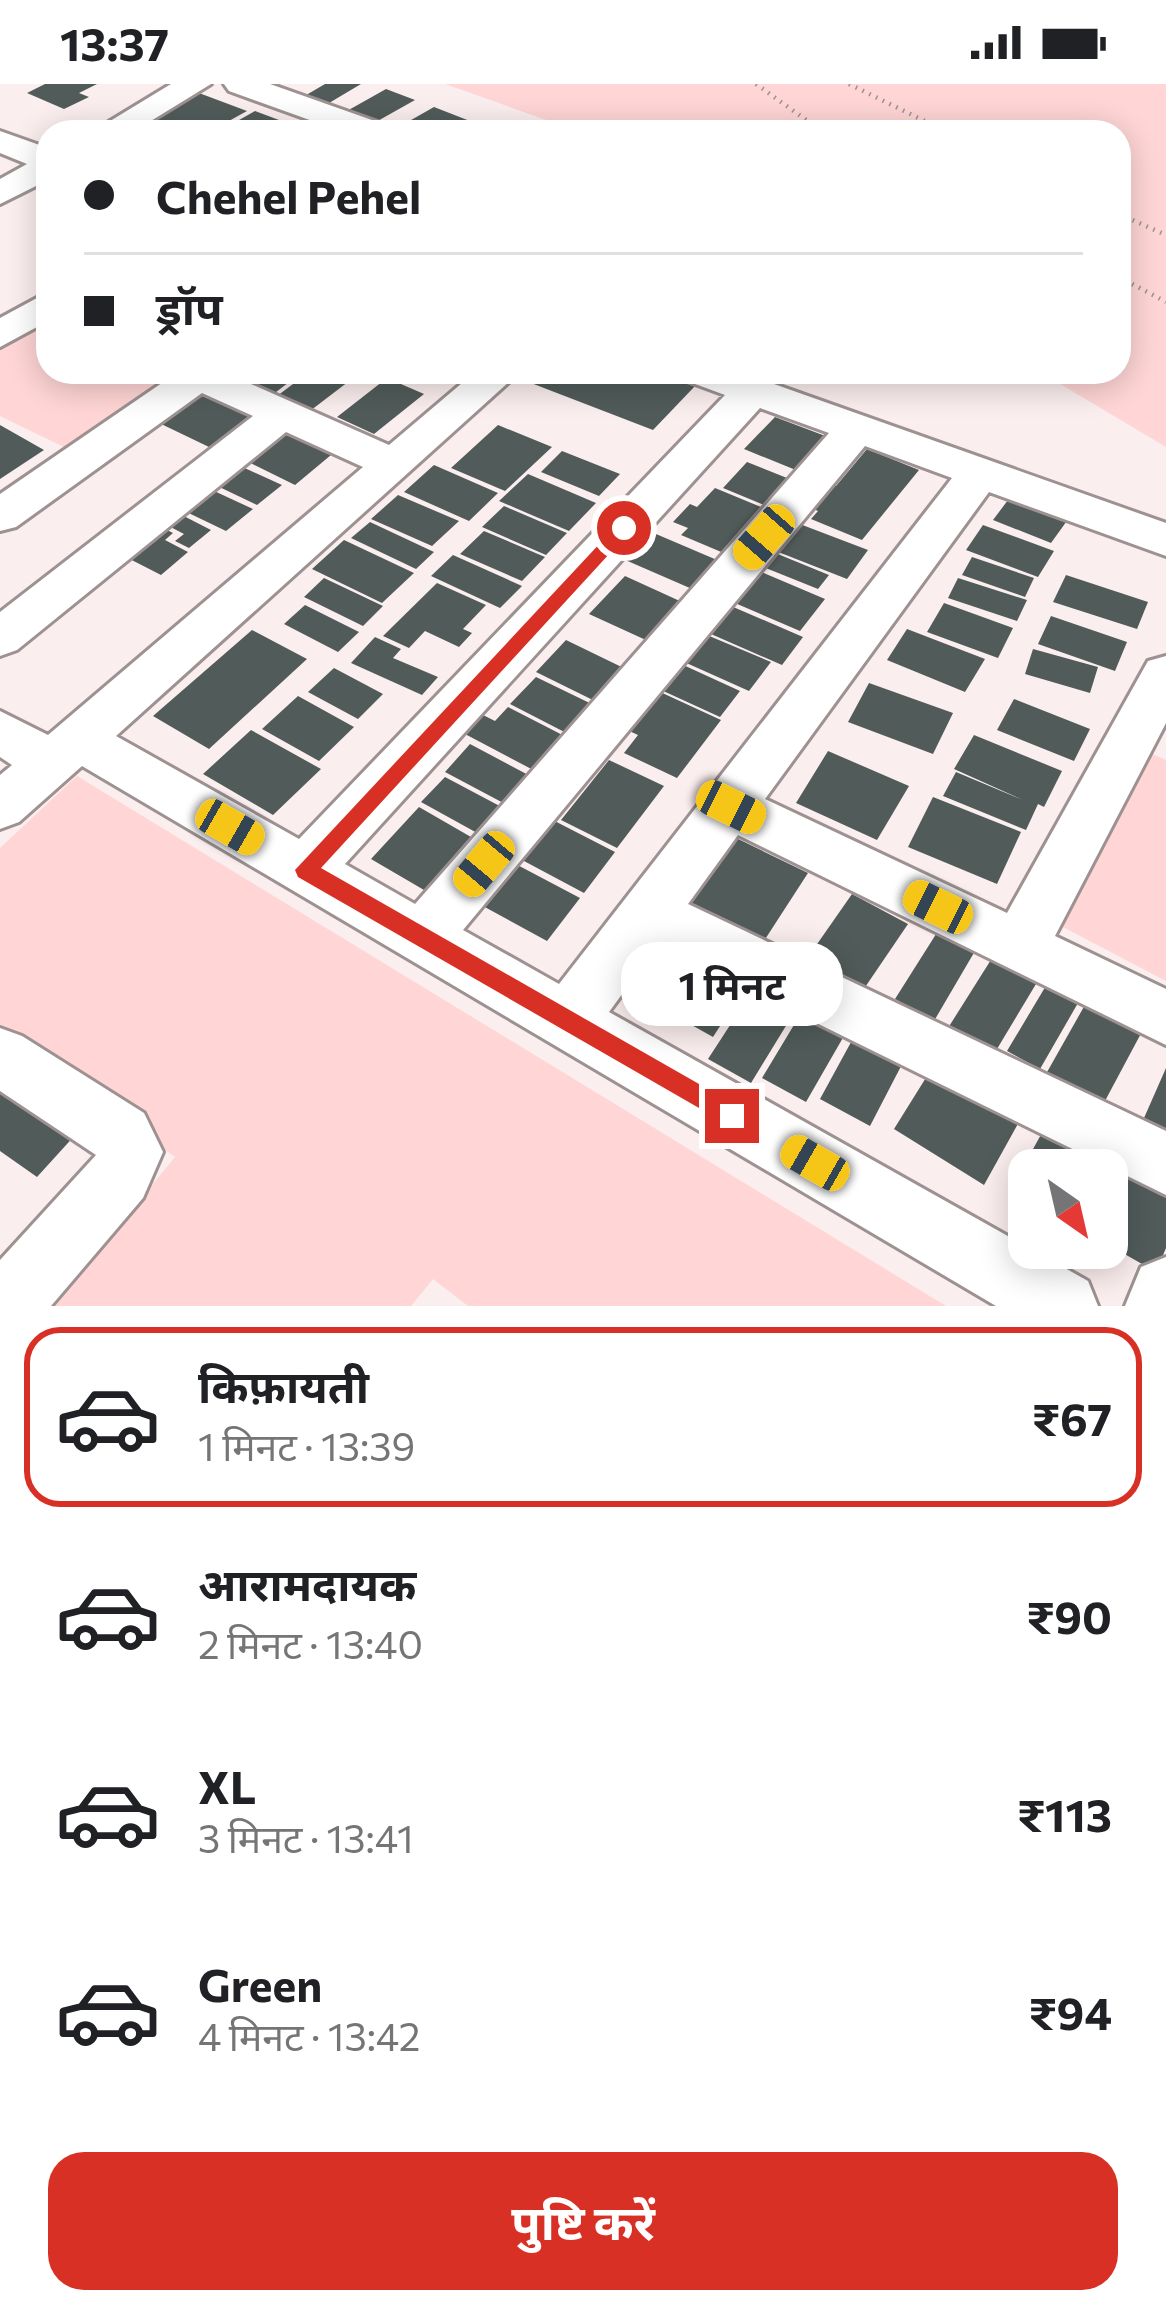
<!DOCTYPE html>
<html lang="hi">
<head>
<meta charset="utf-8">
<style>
	body { margin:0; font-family:Commissioner,"Noto Sans Devanagari",sans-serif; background:#f2f2f2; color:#202124; height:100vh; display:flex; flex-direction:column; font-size:45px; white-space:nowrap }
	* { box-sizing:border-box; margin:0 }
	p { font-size:39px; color:#757577 }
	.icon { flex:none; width:66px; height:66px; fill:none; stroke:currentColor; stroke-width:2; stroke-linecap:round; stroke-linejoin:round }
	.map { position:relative; height:1222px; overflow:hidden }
	.details { display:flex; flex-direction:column; background:#fff; flex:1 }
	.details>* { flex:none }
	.banner { position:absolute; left:36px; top:36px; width:1095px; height:264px; border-radius:36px; box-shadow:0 6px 30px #0003; display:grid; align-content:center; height:264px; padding:0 48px; background:#fff }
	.needle { width:78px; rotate:146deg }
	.buttons { position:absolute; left:1008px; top:1065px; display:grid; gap:24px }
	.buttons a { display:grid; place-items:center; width:120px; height:120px; border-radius:24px; background:#fff; box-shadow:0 6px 30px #0003; font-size:60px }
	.end { position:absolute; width:54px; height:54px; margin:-27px; border:15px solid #d93025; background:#fff; box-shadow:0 0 0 6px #fff }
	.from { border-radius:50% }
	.bubble { position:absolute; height:84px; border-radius:36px; background:#fff; box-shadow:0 6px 30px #0003; font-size:39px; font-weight:700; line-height:84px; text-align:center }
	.car { position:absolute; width:36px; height:72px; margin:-36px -18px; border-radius:15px; box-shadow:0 0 9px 3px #0007; background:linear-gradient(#f5c518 24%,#345 0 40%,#f5c518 0 76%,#345 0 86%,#f5c518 0) }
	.banner b { display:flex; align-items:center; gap:42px; height:114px; font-size:45px }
	.banner b+b { border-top:3px solid #e0e0e0 }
	.banner i { width:30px; height:30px; background:#202124 }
	ul { padding:21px 0 0; list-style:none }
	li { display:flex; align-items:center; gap:36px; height:180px; margin:0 24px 18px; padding:0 24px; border:6px solid transparent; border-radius:36px }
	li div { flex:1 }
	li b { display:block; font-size:45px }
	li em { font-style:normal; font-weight:700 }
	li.active { border-color:#d93025 }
	li>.icon { width:108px; height:108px; stroke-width:1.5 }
	.button { display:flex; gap:24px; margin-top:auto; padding:24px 48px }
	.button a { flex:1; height:138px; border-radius:36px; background:#d93025; color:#fff; font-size:48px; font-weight:700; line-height:138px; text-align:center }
	.status { display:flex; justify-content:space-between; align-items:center; height:84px; padding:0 60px; background:#fff; direction:ltr }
	.status svg { height:33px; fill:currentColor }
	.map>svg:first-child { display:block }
	.green { fill:#ffd5d5 }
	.building { fill:#515c5a }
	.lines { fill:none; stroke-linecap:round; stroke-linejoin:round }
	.minor-casing { stroke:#9d9291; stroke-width:6 }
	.path { stroke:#9a9191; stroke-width:4.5; stroke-dasharray:1.5 6; stroke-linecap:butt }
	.minor { fill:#fff; fill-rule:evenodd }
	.route { fill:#d93025 }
</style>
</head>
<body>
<div class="status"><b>13:37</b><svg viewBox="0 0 49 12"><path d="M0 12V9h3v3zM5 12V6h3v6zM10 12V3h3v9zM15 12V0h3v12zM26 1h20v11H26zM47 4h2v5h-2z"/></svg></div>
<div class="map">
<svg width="1166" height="1222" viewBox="0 0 1166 1222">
	<rect width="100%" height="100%" fill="#fbeeee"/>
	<path class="green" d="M445 0H1166V363L1040 288H1119V48H580Z
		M38 239 48 244V288H141L168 301 68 365 0 332V265Z
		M1148 668 1166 676V897L1061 842Z
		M77 692 946 1222H468L433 1195 411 1222H52L175 1073 0 945V764Z"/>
	<path class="building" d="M45 0H97L79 9 89 13 64 25 27 9Z
		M325 0H361L319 25 296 17Z
		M386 5 415 16 367 43 338 32Z
		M191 6 247 27 209 48H182L142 33Z
		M434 23 498 48H390Z
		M255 27 311 48H218Z
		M237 288H302L271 312 228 295Z
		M309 288H361L306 330 273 315Z
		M542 288H661L696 301 653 346 531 299Z
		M387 294 424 310 374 350 337 333Z
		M198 309 251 333 209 363 157 338Z
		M775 333 828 353 808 391 744 365Z
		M0 341 44 366 0 395Z
		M498 341 552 363 505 407 451 384Z
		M272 344 331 371 295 401 236 372Z
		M867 365 919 386 862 456 811 435 818 427 802 420 823 396 836 402Z
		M562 367 620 390 599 412 541 388Z
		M747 378 787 394 764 421 723 404Z
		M236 380 282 401 257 421 211 399Z
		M434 381 498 409 469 437 404 408Z
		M528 390 596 419 569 447 499 417Z
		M199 400 253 425 226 447 172 421Z
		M715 404 766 425 726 470 681 451 688 444 673 438 690 420 697 423Z
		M398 411 459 437 432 462 371 435Z
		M1011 412 1069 434 1051 459 993 436Z
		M504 422 567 449 546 471 482 443Z
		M172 426 211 446 189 464 175 457 184 450 159 437Z
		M784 434 868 466 847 495 763 462Z
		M370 438 434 468 416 485 351 454Z
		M155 440 173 449 165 456 188 468 161 491 118 469Z
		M983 441 1054 467 1038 493 966 466Z
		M484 447 545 473 522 497 460 470Z
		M649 447 724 479 699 508 623 475Z
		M344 456 414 489 382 519 312 485Z
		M763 464 829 491 818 505 751 478Z
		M453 471 522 502 500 524 431 492Z
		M972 473 1034 494 1025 513 962 491Z
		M747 482 825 515 800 547 721 513Z
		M1066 491 1148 518 1137 545 1053 518Z
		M625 492 682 518 648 557 589 530Z
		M324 494 383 522 363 542 304 513Z
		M958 494 1027 516 1017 537 948 514Z
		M437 499 486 521 463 545 472 549 459 563 425 547 409 564 383 552Z
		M717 516 803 553 782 581 695 543Z
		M944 519 1013 544 998 574 927 548Z
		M305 521 359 548 338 568 284 540Z
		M1051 532 1127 558 1115 587 1038 560Z
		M907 545 985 575 965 608 887 576Z
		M252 546 307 575 209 665 153 632Z
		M695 546 771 578 749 607 673 573Z
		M375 553 401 565 393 574 438 593 422 611 351 579Z
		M566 556 636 590 607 623 536 588Z
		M1033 565 1098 583 1090 609 1025 590Z
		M668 574 740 607 720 633 648 600Z
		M334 584 383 610 358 635 308 608Z
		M536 593 602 625 576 654 510 620Z
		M869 599 953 629 933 670 848 638Z
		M645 601 721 636 677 694 624 669 638 651 614 640Z
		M298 612 354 643 319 677 262 645Z
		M1014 615 1090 645 1074 677 997 646Z
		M508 623 578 659 537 688 465 650 483 631 495 637Z
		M251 646 321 685 273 731 203 690Z
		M974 651 1062 687 1044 723 1038 720 1026 746 943 712 956 688 1023 716 954 685Z
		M470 660 534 694 509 722 445 688Z
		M828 667 909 702 877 756 796 719Z
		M609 676 664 702 617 764 561 736Z
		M445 693 511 728 488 755 421 718Z
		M933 713 1021 748 997 800 908 763Z
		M419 723 471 753 424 806 371 775Z
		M541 730 615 768 584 809 509 769Z
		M736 754 808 789 760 863 686 825Z
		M504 774 580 814 547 857 470 815Z
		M852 810 908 840 855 918 799 886Z
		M938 847 975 867 934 937 895 915Z
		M699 858 755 888 713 953 656 921Z
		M994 871 1039 895 994 970 948 944Z
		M762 892 803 914 751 999 708 975Z
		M1050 895 1082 912 1040 985 1007 967Z
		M1090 912 1145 942 1098 1030 1042 997Z
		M809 916 852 938 806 1018 762 994Z
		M862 938 911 963 870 1042 820 1015Z
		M937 976 1025 1027 984 1101 894 1045Z
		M1166 984V1046L1144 1034Z
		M17 991 87 1038 37 1093 0 1067V1008Z
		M1049 1036 1097 1064 1085 1086H1029V1116L1011 1105Z
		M1112 1054 1166 1084V1164L1156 1188 1107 1160V1086H1097Z"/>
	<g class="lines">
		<g class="minor-casing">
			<path id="minor" d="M171 0H211L133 48H92Z
				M224 0H270L386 41 391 48H343L229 7Z
				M0 47 48 64V96L0 120V95L27 80 0 69Z
				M48 208V237L0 263V234Z
				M170 288H224L389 361 475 288H520L116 652 299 755 725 311 687 297 681 288H740L1166 439V472L989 408 765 715 1007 829 1148 577 1166 572V639L1055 852 1166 905V961L738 751 688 820 1166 1047V1111L658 861 609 928 1088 1197 1098 1222H996L82 682 19 738 0 745V691L12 681 0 673V627L48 651 363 383 286 348 17 566 0 572V528L253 332 202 309 16 443 0 447V410L172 292ZM760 324 829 349 415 820 345 780ZM865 362 952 394 559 900 463 846Z
				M0 944 22 952 144 1029 163 1068 143 1114 51 1222H0V1176L96 1071 0 1007Z
				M1166 1173V1222H1125L1141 1183Z"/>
		</g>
		<path class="path" d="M756 0 823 48
			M849 0 947 48
			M1119 130 1166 151
			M1119 193 1166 218"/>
		<use href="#minor" class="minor"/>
	</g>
	<path class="route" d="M618 440 633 444 321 784 741 1024V1040L732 1043 298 793 295 786Z"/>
</svg>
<div class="buttons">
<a><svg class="needle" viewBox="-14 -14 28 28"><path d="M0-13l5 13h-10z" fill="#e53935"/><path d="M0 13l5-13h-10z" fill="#757577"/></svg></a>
</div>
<i class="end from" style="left:624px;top:444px"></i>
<i class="end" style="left:732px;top:1032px"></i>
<div class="bubble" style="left:621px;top:858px;width:222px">1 मिनट</div>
<i class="car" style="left:764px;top:453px;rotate:221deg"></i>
<i class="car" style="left:731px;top:723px;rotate:116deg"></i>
<i class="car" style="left:230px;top:743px;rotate:120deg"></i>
<i class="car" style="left:484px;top:780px;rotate:220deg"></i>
<i class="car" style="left:938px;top:823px;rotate:296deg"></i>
<i class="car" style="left:815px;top:1079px;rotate:300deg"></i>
<div class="banner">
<b><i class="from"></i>Chehel Pehel</b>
<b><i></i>ड्रॉप</b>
</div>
</div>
<section class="details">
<ul>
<li class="active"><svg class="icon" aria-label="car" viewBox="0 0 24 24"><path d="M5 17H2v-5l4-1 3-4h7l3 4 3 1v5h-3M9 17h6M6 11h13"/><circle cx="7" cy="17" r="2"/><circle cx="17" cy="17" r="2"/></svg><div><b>किफ़ायती</b><p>1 मिनट · 13:39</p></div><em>₹67</em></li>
<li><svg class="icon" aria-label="car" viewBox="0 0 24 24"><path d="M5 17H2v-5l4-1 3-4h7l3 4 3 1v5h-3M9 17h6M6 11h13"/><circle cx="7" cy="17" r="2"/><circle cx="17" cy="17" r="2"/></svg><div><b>आरामदायक</b><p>2 मिनट · 13:40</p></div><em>₹90</em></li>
<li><svg class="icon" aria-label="car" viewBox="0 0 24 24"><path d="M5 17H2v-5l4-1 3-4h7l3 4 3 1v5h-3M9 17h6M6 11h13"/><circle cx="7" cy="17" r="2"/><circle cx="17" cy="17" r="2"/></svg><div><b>XL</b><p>3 मिनट · 13:41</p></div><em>₹113</em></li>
<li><svg class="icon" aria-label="car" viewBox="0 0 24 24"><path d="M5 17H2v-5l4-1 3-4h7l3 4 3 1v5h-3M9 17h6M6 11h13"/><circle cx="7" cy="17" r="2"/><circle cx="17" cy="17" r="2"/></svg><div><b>Green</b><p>4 मिनट · 13:42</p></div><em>₹94</em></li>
</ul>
<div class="button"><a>पुष्टि करें</a></div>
</section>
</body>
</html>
